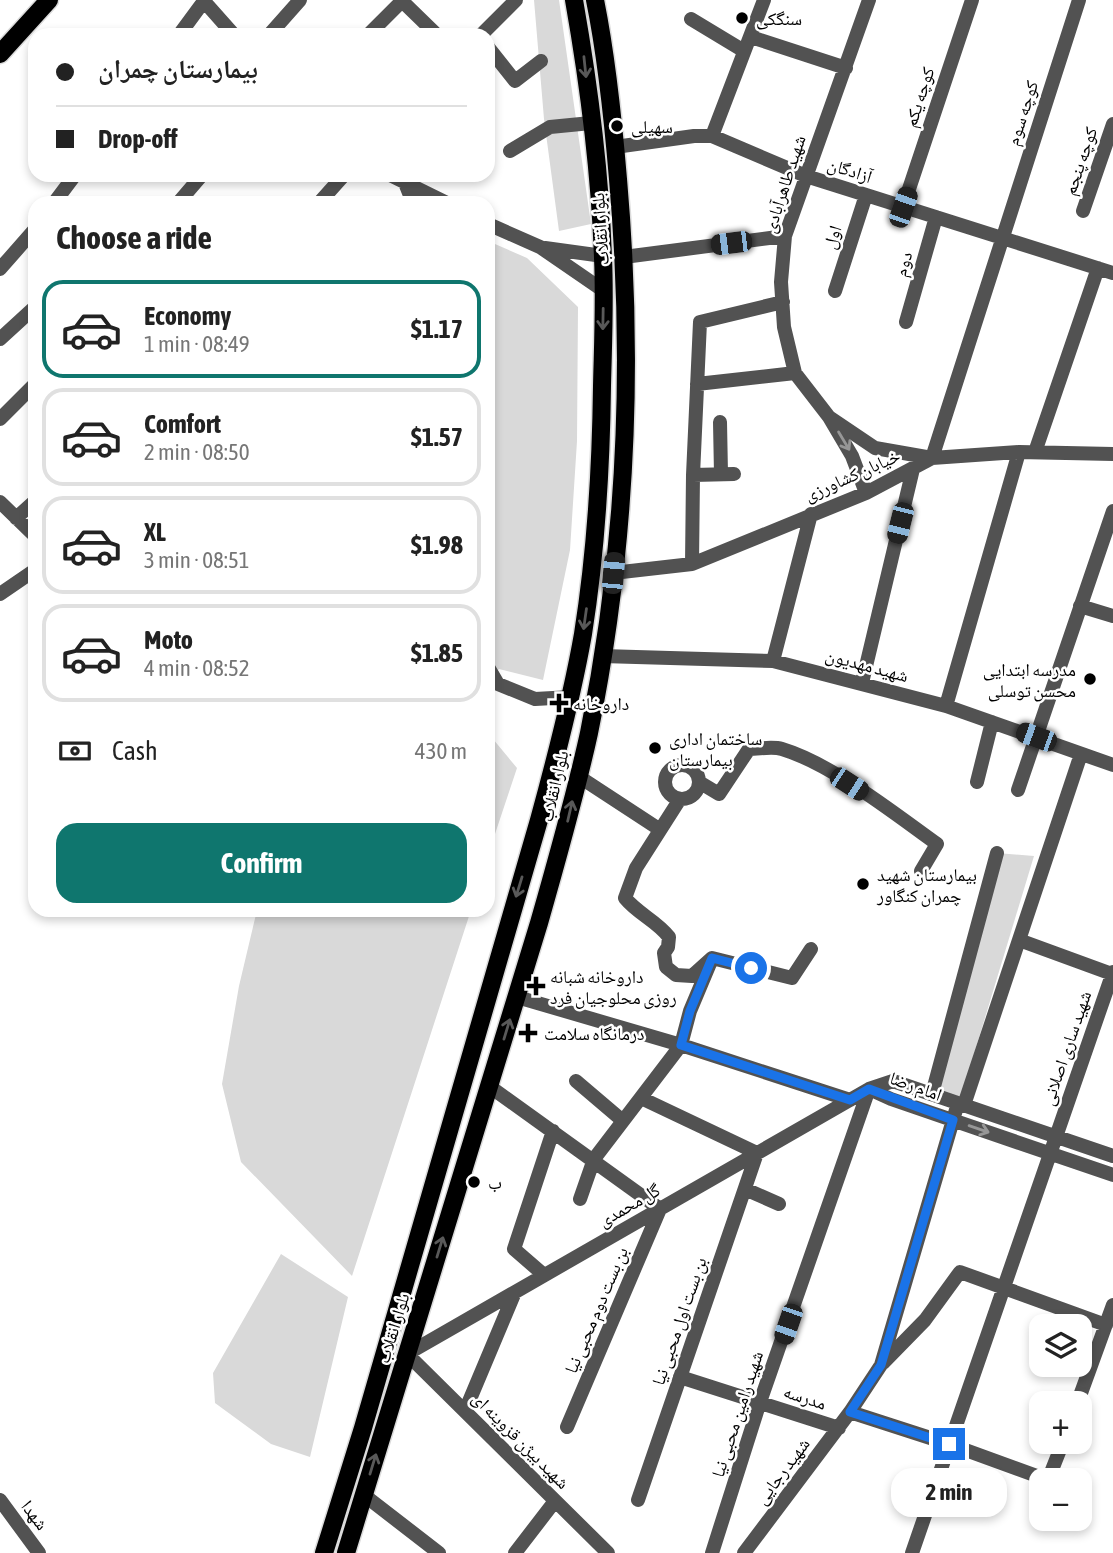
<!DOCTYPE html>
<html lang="en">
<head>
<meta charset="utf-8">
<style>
	body { margin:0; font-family:"Asap Condensed","Noto Naskh Arabic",sans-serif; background:#f6f6f6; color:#222; height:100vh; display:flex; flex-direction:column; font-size:26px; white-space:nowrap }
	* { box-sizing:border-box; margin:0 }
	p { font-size:23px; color:#767676 }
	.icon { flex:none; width:38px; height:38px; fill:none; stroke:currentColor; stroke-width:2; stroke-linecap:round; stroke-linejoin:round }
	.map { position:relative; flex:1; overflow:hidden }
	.sheet { position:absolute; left:28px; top:196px; width:467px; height:721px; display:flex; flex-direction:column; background:#fff; border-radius:21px; box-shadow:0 4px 10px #0003 }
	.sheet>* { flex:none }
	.guide { position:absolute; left:28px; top:28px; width:467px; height:154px; border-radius:21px; box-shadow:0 4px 10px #0003; display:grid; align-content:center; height:154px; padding:0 28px; background:#fff }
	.controls { position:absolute; left:1029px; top:1314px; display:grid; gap:14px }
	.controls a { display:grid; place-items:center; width:63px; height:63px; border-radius:14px; background:#fff; box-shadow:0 4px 10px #0003; font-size:35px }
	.end { position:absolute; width:32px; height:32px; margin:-16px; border:9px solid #1a73e8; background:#fff; box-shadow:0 0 0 4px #fff }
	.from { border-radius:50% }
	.bubble { position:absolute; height:49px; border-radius:21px; background:#fff; box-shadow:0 4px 10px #0003; font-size:23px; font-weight:700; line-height:49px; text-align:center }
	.car { position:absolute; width:21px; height:42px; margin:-21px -10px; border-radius:9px; box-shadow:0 0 5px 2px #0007; background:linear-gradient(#222 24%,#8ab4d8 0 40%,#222 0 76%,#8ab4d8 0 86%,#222 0) }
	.guide b { display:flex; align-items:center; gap:24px; height:66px; font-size:26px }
	.guide b+b { border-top:2px solid #e0e0e0 }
	.guide i { width:18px; height:18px; background:#222 }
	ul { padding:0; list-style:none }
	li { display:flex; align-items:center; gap:21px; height:98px; margin:0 14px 10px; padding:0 14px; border:4px solid #e0e0e0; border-radius:21px }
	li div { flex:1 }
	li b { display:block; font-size:26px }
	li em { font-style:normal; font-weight:700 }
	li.current { border-color:#0f766e }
	li>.icon { width:63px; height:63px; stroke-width:1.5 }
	h2 { padding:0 28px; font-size:32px; line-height:84px }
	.pay { display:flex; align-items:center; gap:18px; height:77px; padding:0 28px; font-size:26px }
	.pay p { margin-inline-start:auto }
	.button { display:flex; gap:14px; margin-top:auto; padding:14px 28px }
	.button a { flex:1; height:80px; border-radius:21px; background:#0f766e; color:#fff; font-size:28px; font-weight:700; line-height:80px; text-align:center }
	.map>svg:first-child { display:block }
	.green { fill:#d9d9d9 }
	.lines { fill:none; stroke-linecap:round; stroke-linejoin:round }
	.major-casing { stroke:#dbdbdb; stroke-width:21 }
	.minor { stroke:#525252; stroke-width:14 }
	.major { stroke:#000; stroke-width:18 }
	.oneway { stroke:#595959 }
	.oneway2 { stroke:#979797 }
	.route { stroke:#1a73e8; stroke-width:9 }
	.poi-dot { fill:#000; stroke:#fff; stroke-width:2.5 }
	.labels { text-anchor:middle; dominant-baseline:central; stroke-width:5; stroke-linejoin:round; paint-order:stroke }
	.poi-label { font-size:18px; fill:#000; stroke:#fff; text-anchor:start }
	.street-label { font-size:18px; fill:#000; stroke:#fff }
</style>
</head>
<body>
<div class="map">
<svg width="1113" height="1553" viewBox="0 0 1113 1553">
	<rect width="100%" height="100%" fill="#fff"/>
	<path class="green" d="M534 0H559L591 224 559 231 544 119Z
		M488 241 527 258 578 307 577 441 570 550 543 680 499 669 488 679Z
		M488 733 517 768 488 855Z
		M997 853 1034 856 961 1097 937 1091Z
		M257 910H471L352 1276 241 1162 222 1084 239 986Z
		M281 1254 348 1297 310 1457 271 1444 215 1403 213 1373Z"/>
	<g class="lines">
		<g class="major-casing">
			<path id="major" d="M0 54 49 0
				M324 1553 363 1428 539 820C556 758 572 697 583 634 596 552 601 469 602 386 603 343 605 301 603 258 600 172 589 85 574 0
				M346 1553 539 923C557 860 575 797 589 733 626 552 634 363 618 179 613 119 607 59 595 0"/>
		</g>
		<path class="minor" d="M203 0 234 35
			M401 0 437 35
			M691 19 744 51
			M179 35 204 1
			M269 35 300 0
			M368 35 403 0
			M481 35 516 0
			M751 37 846 68
			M488 47 515 81 541 61
			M712 136 764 0
			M615 147 694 136H712L806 176 1113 273
			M510 151 550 127 591 123
			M390 175 447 203
			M405 183 413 203
			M54 203 75 175
			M178 203 202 175
			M319 203 344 175
			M903 207 972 0
			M1083 211 1113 124
			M488 224 540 247 604 291
			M545 248 603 256
			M624 257 785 236
			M0 269 35 229
			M835 291 866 195
			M906 322 936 217
			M0 339 35 307
			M697 384 795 373
			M829 417 795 373 784 327 781 282 785 236 869 0
			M0 419 35 384
			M720 422 721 474
			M1035 452 1098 268
			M693 475 734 474
			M866 493 852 456 829 417 875 448 932 458 1079 0
			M0 502 35 536
			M16 518 35 501
			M692 564 693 475 700 322 783 302
			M613 573 692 564 866 493 932 458 1019 452 1113 454
			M0 594 35 570
			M1080 606 1113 616
			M602 656 773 661 946 706 1113 765
			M773 661 811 514
			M488 667 498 684 535 699 571 697
			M862 683 913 469
			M946 706 1019 452
			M665 782a17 17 0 1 1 34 0a17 17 0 1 1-34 0Z
			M578 776 659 829
			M699 782 719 794 749 749C760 749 772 746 782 749 832 764 895 814 937 844L921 871
			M977 782 992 722
			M1018 790 1113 511
			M680 799 636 868 625 898C638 914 657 921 669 937L668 947 664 953 666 967 676 975 692 976 712 958 792 978 811 949
			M1019 940 1112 974
			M517 997 681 1045 850 1100
			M576 1081 623 1121
			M489 1086 660 1209 567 1427
			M869 1089 891 1099 1113 1175
			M932 1094 997 853
			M964 1105 1081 754
			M745 1189 779 1204
			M580 1199 594 1159 681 1045 690 1011 711 961
			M544 1275 514 1249 553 1131
			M883 1363 925 1320 960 1272 1106 1325
			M680 1377 839 1428
			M1077 1404 1113 1305
			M465 1411 515 1292
			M850 1412 949 1444 1048 1480
			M1048 1480 1063 1442
			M364 1495 439 1553
			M0 1500 39 1553
			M638 1500 757 1153 641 1098
			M515 1553 555 1501
			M608 1553 407 1354 869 1089 893 1081 1113 1156
			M712 1553 760 1402 869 1089
			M744 1553 850 1412 881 1365 958 1103
			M912 1553 1113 972"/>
		<use href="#major" class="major"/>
	</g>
	<defs><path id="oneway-shaft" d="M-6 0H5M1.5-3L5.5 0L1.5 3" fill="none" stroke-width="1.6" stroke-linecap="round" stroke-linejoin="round" transform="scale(1.75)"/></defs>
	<g class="oneway">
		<use href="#oneway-shaft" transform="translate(585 67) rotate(84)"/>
		<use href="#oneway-shaft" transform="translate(603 319) rotate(91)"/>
		<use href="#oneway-shaft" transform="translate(585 619) rotate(98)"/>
		<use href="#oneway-shaft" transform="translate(570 811) rotate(-77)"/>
		<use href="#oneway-shaft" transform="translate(519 887) rotate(107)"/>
		<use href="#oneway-shaft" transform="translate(507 1029) rotate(-73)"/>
		<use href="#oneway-shaft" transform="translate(440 1247) rotate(-73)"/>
		<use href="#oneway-shaft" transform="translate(373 1464) rotate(-73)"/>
	</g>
	<g class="oneway2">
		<use href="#oneway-shaft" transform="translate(844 441) rotate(59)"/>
		<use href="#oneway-shaft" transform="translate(979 1129) rotate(19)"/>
	</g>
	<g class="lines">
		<path class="route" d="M751 968 712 958 690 1011 681 1045 850 1100 869 1089 953 1120 881 1365 850 1412 949 1444"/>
	</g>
	<g class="poi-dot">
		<circle cx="742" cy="18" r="7"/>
		<circle cx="617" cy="126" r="7"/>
		<circle cx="1090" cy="679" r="7"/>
		<path d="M555.5 692.5h7v7h7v7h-7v7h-7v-7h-7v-7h7z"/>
		<circle cx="655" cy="748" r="7"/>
		<circle cx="863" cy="884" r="7"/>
		<path d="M532.5 975.5h7v7h7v7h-7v7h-7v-7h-7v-7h7z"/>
		<path d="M524.5 1022.5h7v7h7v7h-7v7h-7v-7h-7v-7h7z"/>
		<circle cx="474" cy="1182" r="7"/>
	</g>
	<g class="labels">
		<g class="poi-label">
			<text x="756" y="18">سنگکی</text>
			<text x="631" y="126">سهیلی</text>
			<text x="1076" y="669" text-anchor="end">مدرسه ابتدایی<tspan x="1076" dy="21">محسن توسلی</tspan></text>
			<text x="573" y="703">داروخانه</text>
			<text x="669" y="738">ساختمان اداری<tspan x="669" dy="21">بیمارستان</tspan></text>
			<text x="877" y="874">بیمارستان شهید<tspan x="877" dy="21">چمران کنگاور</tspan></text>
			<text x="550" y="976">داروخانه شبانه<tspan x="550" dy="21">روزی محلوجیان فرد</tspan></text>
			<text x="544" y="1033">درمانگاه سلامت</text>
			<text x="488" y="1182">ب</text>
		</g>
		<g class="street-label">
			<text transform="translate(919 97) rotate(-72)">کوچه یکم</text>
			<text transform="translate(1022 113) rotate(-72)">کوچه سوم</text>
			<text transform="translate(1080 161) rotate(-71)">کوچه پنجم</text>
			<text transform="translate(850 170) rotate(18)">آزادگان</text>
			<text transform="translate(784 184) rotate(-72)">شهید طاهرآبادی</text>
			<text transform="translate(600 229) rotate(-94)">بلوار انقلاب</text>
			<text transform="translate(832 237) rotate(-72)">اول</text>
			<text transform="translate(903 264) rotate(-74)">دوم</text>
			<text transform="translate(852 475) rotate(-24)">خیابان کشاورزی</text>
			<text transform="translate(867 665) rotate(15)">شهید مهدیون</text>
			<text transform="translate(554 786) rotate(-77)">بلوار انقلاب</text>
			<text transform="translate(1066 1048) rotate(-71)">شهید ساری اصلانی</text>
			<text transform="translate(916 1086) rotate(20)">امام رضا</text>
			<text transform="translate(629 1205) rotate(-30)">گل محمدی</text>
			<text transform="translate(596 1310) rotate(-67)">بن بست دوم محبی نیا</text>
			<text transform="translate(679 1321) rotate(-71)">بن بست اول محبی نیا</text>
			<text transform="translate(393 1328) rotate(-73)">بلوار انقلاب</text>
			<text transform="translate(805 1397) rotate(18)">مدرسه</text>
			<text transform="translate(737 1414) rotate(-72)">شهید رامین محبی نیا</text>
			<text transform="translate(521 1440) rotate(45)">شهید بیژن قزوینه ای</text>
			<text transform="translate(782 1471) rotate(-53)">شهید رجایی</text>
			<text transform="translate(35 1515) rotate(53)">شهدا</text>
		</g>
	</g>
</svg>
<div class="controls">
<a><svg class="icon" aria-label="layers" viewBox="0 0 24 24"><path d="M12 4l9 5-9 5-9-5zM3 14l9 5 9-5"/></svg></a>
<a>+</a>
<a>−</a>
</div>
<i class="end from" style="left:751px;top:968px"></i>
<i class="end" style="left:949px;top:1444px"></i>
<div class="bubble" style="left:891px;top:1468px;width:116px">2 min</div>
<i class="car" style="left:903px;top:207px;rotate:19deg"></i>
<i class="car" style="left:731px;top:243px;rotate:263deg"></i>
<i class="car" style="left:900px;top:523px;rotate:194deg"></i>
<i class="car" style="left:613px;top:573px;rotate:5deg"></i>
<i class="car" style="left:1036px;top:737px;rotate:290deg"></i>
<i class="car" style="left:849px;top:784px;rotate:123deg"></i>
<i class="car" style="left:788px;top:1324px;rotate:199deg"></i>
<div class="guide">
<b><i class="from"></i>بیمارستان چمران</b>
<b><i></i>Drop-off</b>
</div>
<section class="sheet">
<h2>Choose a ride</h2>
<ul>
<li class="current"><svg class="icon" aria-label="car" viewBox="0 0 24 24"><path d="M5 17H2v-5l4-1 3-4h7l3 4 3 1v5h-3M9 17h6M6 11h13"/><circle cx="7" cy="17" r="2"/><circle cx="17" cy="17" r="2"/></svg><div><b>Economy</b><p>1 min · 08:49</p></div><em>$1.17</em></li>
<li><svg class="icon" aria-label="car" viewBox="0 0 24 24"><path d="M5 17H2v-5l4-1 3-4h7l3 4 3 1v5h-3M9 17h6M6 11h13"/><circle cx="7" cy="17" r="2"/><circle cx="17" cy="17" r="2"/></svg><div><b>Comfort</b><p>2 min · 08:50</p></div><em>$1.57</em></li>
<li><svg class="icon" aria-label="car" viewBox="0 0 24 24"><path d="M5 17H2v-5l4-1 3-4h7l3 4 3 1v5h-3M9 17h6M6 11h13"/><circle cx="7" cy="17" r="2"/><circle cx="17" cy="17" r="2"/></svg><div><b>XL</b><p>3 min · 08:51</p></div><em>$1.98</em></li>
<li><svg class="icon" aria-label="car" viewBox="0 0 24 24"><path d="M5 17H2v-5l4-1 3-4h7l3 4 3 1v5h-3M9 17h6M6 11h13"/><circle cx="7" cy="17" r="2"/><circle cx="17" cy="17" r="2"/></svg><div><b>Moto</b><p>4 min · 08:52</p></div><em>$1.85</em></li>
</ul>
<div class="pay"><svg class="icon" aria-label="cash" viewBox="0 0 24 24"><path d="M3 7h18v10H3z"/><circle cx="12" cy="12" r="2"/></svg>Cash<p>430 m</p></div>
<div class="button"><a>Confirm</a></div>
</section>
</div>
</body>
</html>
